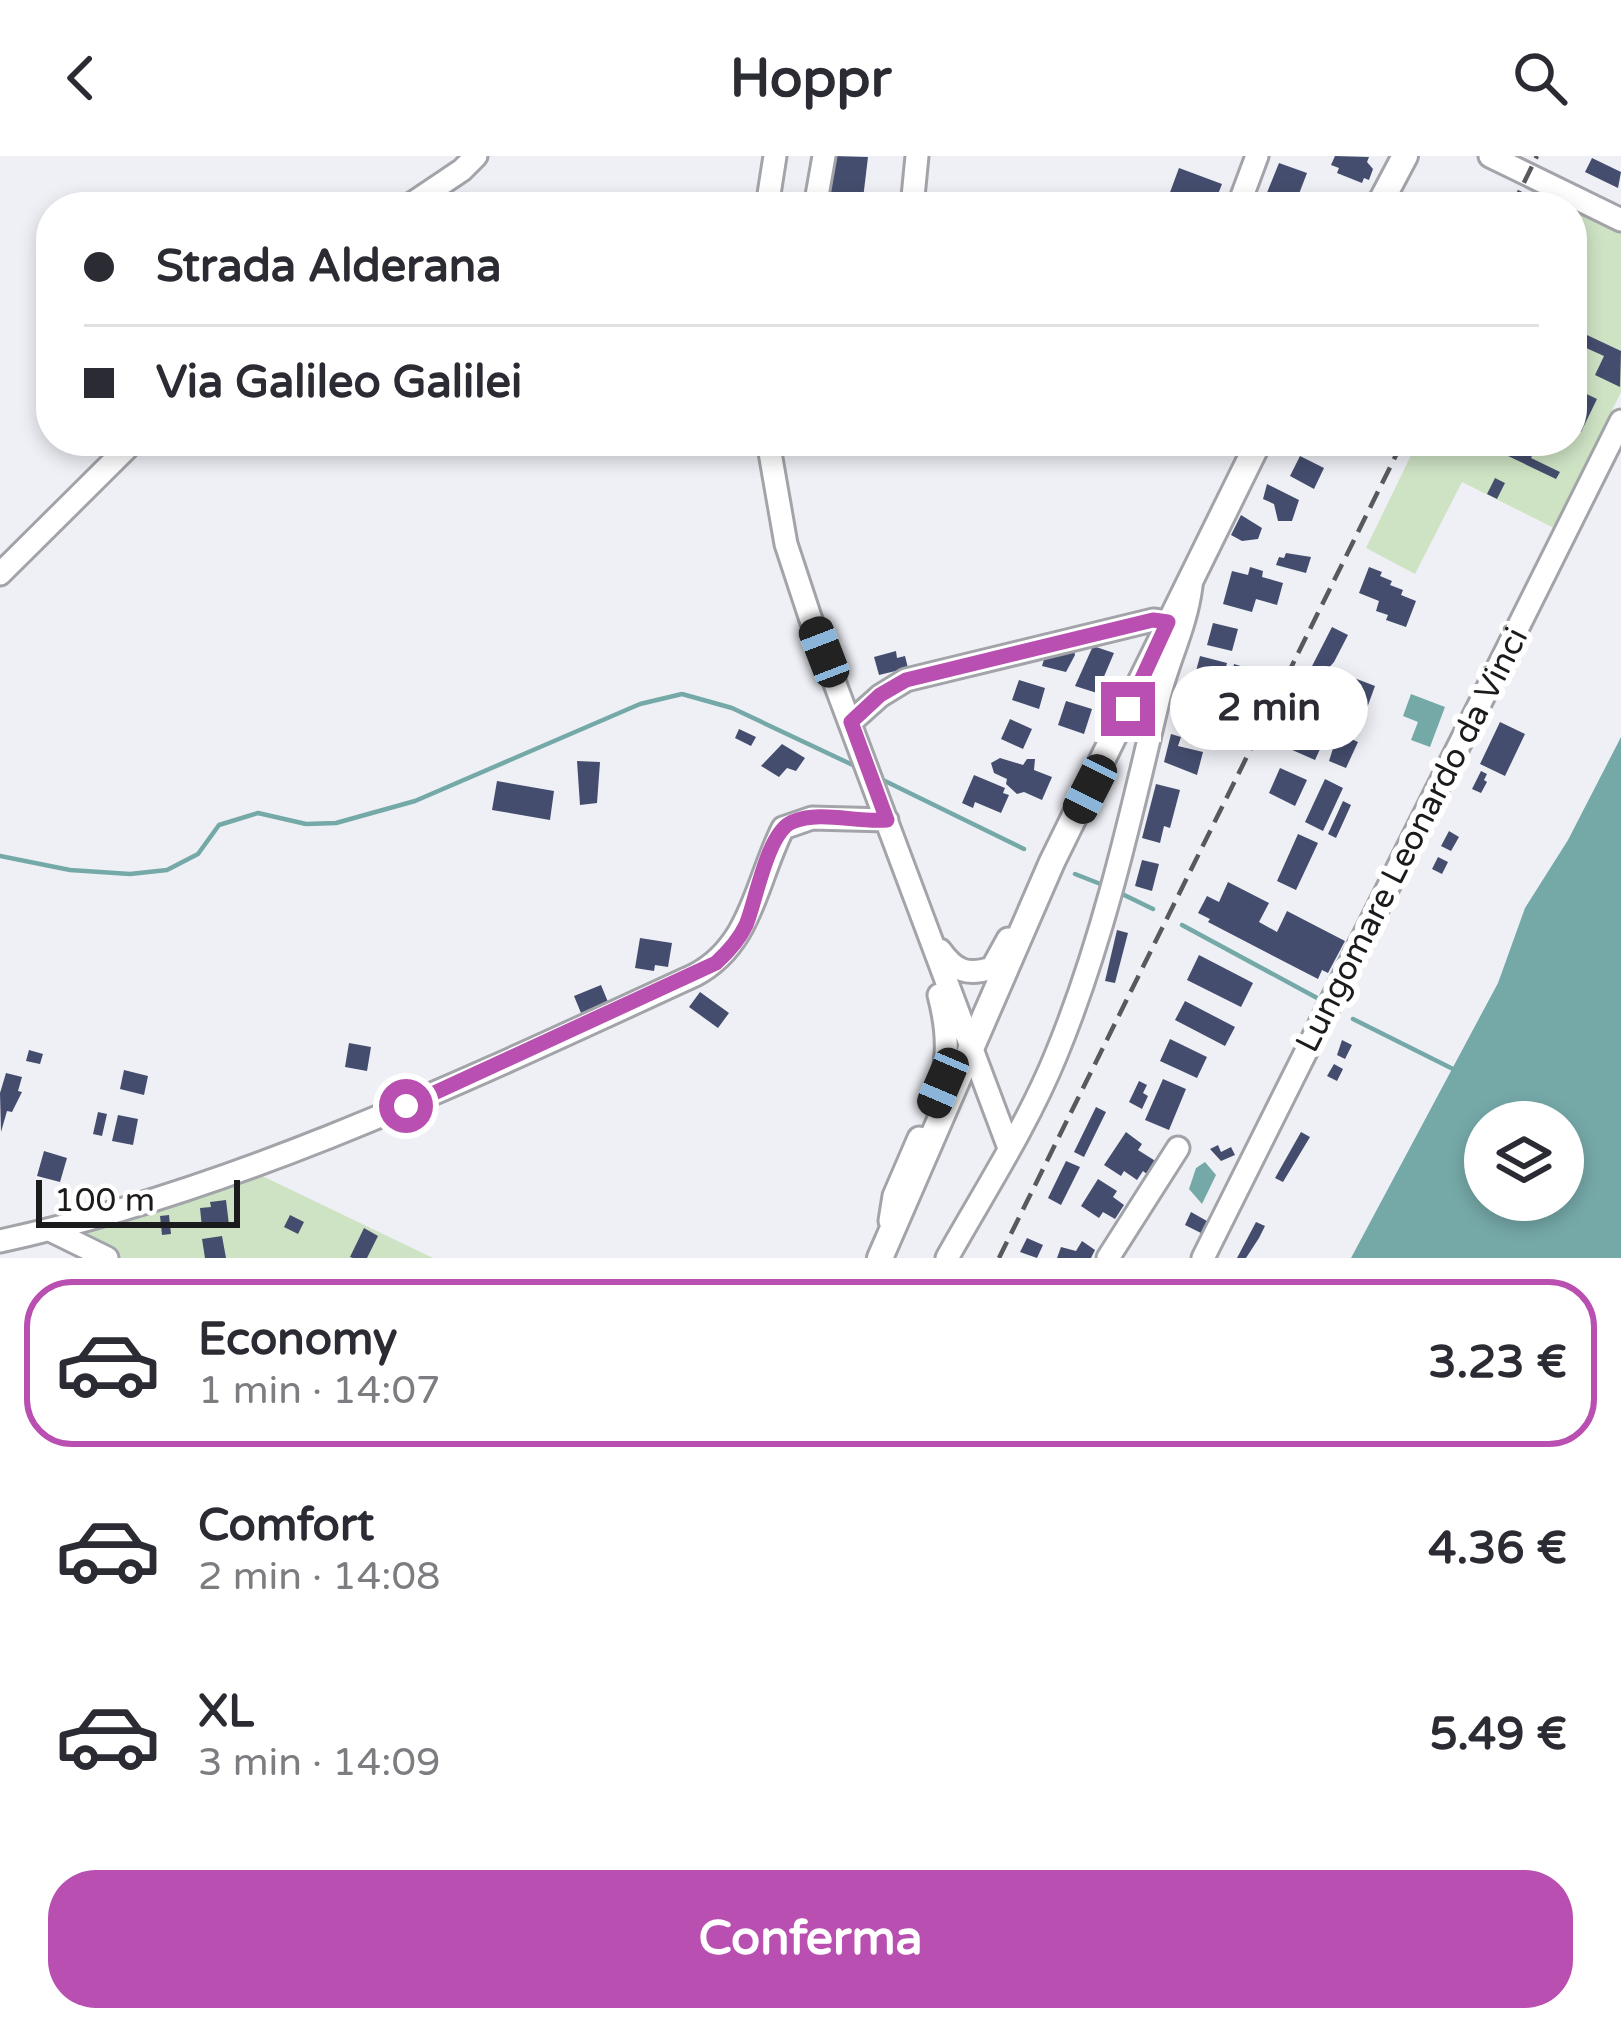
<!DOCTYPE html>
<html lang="it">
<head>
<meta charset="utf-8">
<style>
	body { margin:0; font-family:"Varela Round",sans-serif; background:#f2f2f3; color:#2b2b33; height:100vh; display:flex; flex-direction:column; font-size:45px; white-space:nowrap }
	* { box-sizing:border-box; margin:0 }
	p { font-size:39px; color:#7c7c81 }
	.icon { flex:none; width:66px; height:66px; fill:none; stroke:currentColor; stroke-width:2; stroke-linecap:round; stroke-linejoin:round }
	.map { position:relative; height:1102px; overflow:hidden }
	.panel { display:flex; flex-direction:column; background:#fff; flex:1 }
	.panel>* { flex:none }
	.guide { position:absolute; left:36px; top:36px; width:1551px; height:264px; border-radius:48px; box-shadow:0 6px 18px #0003; display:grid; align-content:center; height:264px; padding:0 48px; background:#fff }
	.controls { position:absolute; left:1464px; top:945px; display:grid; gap:24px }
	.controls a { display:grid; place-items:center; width:120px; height:120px; border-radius:50%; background:#fff; box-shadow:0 6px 18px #0003; font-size:60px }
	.scale { position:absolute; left:36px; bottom:30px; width:204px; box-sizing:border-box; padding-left:12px; border:6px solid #1b1b1d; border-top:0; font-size:33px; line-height:42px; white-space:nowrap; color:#1b1b1d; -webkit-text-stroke:9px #fff; paint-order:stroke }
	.end { position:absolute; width:54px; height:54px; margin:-27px; border:15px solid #b94fb0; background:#fff; box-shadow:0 0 0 6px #fff }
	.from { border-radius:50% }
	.bubble { position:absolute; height:84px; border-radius:42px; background:#fff; box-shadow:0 6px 18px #0003; font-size:39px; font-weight:700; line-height:84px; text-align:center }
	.car { position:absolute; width:36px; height:72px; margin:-36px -18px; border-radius:15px; box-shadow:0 0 9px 3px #0007; background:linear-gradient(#222 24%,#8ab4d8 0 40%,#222 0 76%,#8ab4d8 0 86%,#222 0) }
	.guide b { display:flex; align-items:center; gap:42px; height:114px; font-size:45px }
	.guide b+b { border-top:3px solid #e1e1e2 }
	.guide i { width:30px; height:30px; background:#2b2b33 }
	ul { padding:21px 0 0; list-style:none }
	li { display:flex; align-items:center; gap:36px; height:168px; margin:0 24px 18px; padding:0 24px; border:6px solid transparent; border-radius:48px }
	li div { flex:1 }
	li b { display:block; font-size:45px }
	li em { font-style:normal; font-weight:700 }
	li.active { border-color:#b94fb0 }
	li>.icon { width:108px; height:108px; stroke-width:1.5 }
	.cta { display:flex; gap:24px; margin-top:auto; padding:24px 48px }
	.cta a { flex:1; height:138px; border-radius:48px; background:#b94fb0; color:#fff; font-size:48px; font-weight:700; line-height:138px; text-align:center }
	header { display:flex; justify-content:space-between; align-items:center; height:156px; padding:0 48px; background:#fff; font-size:54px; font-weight:700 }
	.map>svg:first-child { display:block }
	.green { fill:#cee3c4 }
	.water { fill:#75a9a8; fill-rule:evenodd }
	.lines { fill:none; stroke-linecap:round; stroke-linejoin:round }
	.stream { stroke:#75a9a8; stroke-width:4.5 }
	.building { fill:#454d6e }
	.minor-casing { stroke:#a2a4a9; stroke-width:27 }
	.major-casing { stroke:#a2a4a9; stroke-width:30 }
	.minor { stroke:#fff; stroke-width:21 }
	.major { stroke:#fff; stroke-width:24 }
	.rail { stroke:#58595c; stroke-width:4.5; stroke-dasharray:18 9; stroke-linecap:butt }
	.route { stroke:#b94fb0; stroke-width:15 }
	.labels { text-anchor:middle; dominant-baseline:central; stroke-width:12; stroke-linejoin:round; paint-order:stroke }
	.street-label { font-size:33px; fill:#1b1b1d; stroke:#fff }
</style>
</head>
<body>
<header><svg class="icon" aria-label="back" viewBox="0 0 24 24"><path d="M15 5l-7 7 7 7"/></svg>Hoppr<svg class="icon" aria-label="search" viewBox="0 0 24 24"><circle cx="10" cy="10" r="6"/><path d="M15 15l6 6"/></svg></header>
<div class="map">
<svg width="1621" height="1102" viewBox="0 0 1621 1102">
	<rect width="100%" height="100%" fill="#eef0f6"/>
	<path class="green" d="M1572 53 1621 77V236L1554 372 1462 326 1415 418 1366 392 1418 285H1572Z
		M256 1017 433 1102H119L74 1078Z"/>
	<path class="water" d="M1411 538 1445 551 1430 591 1411 584 1418 566 1403 560Z
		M1621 581V1102H1351L1498 827 1525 752 1568 684ZM1563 966V1044H1485V966Z
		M1205 1006 1216 1019 1202 1048 1189 1033 1196 1012Z"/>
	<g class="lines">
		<path class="stream" d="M885 625 1024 693
			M0 700 70 714 130 718 167 714 198 698 219 669 258 657 306 668 336 667 415 645 640 548 682 538 732 552 855 610
			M1075 718 1103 729
			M1118 736 1153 753
			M1182 769 1319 843
			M1353 863 1455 914"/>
	</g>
	<path class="building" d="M833 0 868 1 862 51H827Z
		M1335 0 1369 1 1367 6 1373 13 1369 24 1364 22 1362 27 1337 17 1339 12 1331 9Z
		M1592 2 1621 16 1618 32 1585 16Z
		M1279 7 1307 17 1294 51 1262 49Z
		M1179 12 1222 28 1213 51H1199L1169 39Z
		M1340 40 1362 51H1334Z
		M1572 172 1621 195 1620 231 1595 219 1604 200 1584 191 1572 217Z
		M1576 233 1597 243 1581 276 1572 272V234Z
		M1521 285H1539L1531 302 1560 316 1556 323 1506 299 1510 291 1517 294Z
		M1300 300 1324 312 1314 333 1290 320Z
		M1495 322 1505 327 1497 343 1487 338Z
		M1267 328 1299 344 1292 365H1278L1274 348 1263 343Z
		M1241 359 1262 372 1258 383 1242 385 1231 379Z
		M1286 397 1311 401 1306 417 1276 409 1279 401 1284 402Z
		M1250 411 1263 415 1262 421 1283 427 1277 449 1256 443 1252 456 1223 448 1232 415 1248 419Z
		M1369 411 1382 416 1380 420 1392 425 1390 429 1403 434 1401 439 1416 445 1406 471 1386 464 1388 459 1376 455 1379 445 1359 437Z
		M1213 467 1238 473 1232 495 1207 489Z
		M1332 471 1348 479 1334 506 1320 522 1309 516Z
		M1093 490 1114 497 1097 537 1075 530Z
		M1067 493 1074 494 1075 499 1066 516 1042 510 1046 497Z
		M896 495 897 502 905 500 908 512 879 519 874 501Z
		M1200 500 1227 507 1223 522 1196 515Z
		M1234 508 1244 511 1242 517 1250 519 1247 530 1230 526Z
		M1331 513 1375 530 1367 552 1323 535Z
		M1309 521 1316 525 1304 555 1294 550Z
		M1019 524 1045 532 1039 553 1012 544Z
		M1066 545 1092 553 1084 578 1058 569Z
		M1182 545 1222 556 1217 576 1176 565Z
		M1010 563 1032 573 1023 593 1001 583Z
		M1500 566 1525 578 1505 620 1480 608Z
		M1300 571 1325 582 1315 604 1290 593Z
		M739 573 756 581 751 590 735 582Z
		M1338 577 1358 586 1346 612 1329 605Z
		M1171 578 1181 581 1178 590 1203 596 1197 619 1164 606Z
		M782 588 805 602 796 615 787 612 779 621 761 610Z
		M1000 602 1023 609 1027 603H1035L1034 614 1052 621 1042 644 1024 636 1017 638 1006 628 1007 623 994 617 991 607Z
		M577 605 600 606 597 647 580 649Z
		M1280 612 1307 624 1295 650 1269 637Z
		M1481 615 1487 618 1484 624 1487 626 1481 637 1472 633Z
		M974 619 1005 632 1003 637 1009 639 1001 657 975 646 973 652 962 647Z
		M1325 623 1343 632 1323 675 1305 666Z
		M497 625 554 635 550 664 492 654Z
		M1156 628 1180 634 1170 672 1164 670 1160 687 1142 682Z
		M1343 645 1351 649 1336 682 1328 678Z
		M1449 675 1459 681 1451 695 1441 690Z
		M1298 678 1318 687 1296 734 1277 725Z
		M1438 701 1448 706 1442 718 1432 713Z
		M1142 704 1159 708 1152 735 1135 730Z
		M1228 726 1269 747 1259 766 1277 776 1287 755 1345 785 1328 817 1322 814 1318 823 1208 766 1210 763 1198 757 1207 740 1219 746Z
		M1117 774 1128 777 1115 827 1105 825Z
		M640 782 672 787 668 811 655 809 654 815 635 812Z
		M1199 799 1253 827 1241 851 1187 824Z
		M601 829 608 846 581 857 574 840Z
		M700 836 729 857 718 872 689 851Z
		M1185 845 1235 871 1225 890 1175 864Z
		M1170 883 1207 901 1197 922 1160 905Z
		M1342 884 1352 889 1345 903 1337 899Z
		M349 887 371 891 367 915 345 911Z
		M29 894 43 898 40 908 26 905Z
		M1334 908 1343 913 1337 925 1327 920Z
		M124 914 148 920 144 939 120 933Z
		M6 917 22 921 18 935 22 936 12 956 7 955 1 976 0 937Z
		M1163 923 1186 933 1169 974 1145 964Z
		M1139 925 1147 929 1143 937 1148 940 1142 953 1129 946Z
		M1096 951 1106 956 1084 1001 1074 996Z
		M98 956 107 958 102 980 93 978Z
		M118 959 138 963 133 989 112 985Z
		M1126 976 1142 988 1138 994 1157 1006 1148 1019 1143 1015 1137 1024 1124 1015 1121 1020 1104 1009Z
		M1301 976 1310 981 1283 1026 1275 1022Z
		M1218 989 1221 996 1231 991 1235 999 1221 1005 1210 993Z
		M44 995 67 1002 60 1026 37 1020Z
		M1066 1005 1080 1011 1061 1049 1048 1042Z
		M1098 1023 1117 1035 1113 1041 1124 1049 1115 1063 1103 1056 1099 1062 1081 1050Z
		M226 1044 229 1069 202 1072 200 1052 211 1051 210 1046Z
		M1191 1056 1207 1065 1201 1077 1185 1069Z
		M169 1059 171 1078 162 1079 160 1060Z
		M290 1059 304 1066 298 1078 284 1071Z
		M1256 1066 1265 1070 1259 1082 1246 1102H1237Z
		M364 1072 378 1080 367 1102H353L350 1101Z
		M222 1080 226 1102H205L202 1083Z
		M1027 1082 1043 1089 1037 1102 1020 1096Z
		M1082 1085 1095 1094 1091 1102H1057L1061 1091 1076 1095Z"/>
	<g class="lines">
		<g class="minor-casing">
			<path id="minor" d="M1490 0 1621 64
				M407 51 462 14 476 0
				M767 51 775 0
				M815 51 824 0
				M912 51 917 0
				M1238 51 1257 0
				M768 285 786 388 810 461 1009 992
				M0 418 134 285
				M851 566 880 540 906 524 1153 464 1168 466
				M940 794C955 815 967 820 992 812L1008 783
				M934 948C950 912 949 877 939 839
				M890 1065 894 1040 919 982
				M50 1074 107 1102
				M0 1085C240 1033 473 921 695 819 752 789 756 725 783 672L812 662 887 664
				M947 1102C984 1036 1027 970 1056 899 1103 785 1130 664 1158 545 1167 506 1186 471 1191 430
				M1108 1102 1178 992
				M1203 1102 1621 265"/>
		</g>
		<g class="major-casing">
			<path id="major" d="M1378 51 1405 0
				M880 1102 1052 706 1259 285"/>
		</g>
		<use href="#minor" class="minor"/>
		<use href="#major" class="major"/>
		<path class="rail" d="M1512 51 1537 0
			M999 1102 1403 285"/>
	</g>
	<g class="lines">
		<path class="route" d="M406 950 716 807C728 796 739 784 746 769 756 745 767 677 792 666 820 654 857 667 887 664L851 566 880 539 906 524 1153 464 1168 466 1128 553"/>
	</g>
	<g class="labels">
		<g class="street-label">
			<text transform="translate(1412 684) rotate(-63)">Lungomare Leonardo da Vinci</text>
		</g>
	</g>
</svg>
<div class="controls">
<a><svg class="icon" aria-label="layers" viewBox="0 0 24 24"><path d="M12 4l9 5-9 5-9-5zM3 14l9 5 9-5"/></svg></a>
</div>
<div class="scale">100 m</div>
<i class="end from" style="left:406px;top:950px"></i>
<i class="end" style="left:1128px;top:553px"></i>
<div class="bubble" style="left:1170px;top:510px;width:198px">2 min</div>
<i class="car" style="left:824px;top:496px;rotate:339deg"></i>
<i class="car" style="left:1090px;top:633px;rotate:207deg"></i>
<i class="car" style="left:943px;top:927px;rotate:203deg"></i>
<div class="guide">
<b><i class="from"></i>Strada Alderana</b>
<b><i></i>Via Galileo Galilei</b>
</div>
</div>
<section class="panel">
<ul>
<li class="active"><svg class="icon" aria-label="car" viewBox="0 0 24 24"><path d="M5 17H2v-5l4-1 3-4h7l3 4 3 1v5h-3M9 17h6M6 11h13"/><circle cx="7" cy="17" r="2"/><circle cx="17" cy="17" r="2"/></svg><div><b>Economy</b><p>1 min · 14:07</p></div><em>3.23 €</em></li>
<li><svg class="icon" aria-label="car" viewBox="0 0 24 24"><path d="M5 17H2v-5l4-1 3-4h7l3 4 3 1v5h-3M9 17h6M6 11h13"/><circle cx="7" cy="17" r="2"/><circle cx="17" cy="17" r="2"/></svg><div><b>Comfort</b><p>2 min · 14:08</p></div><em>4.36 €</em></li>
<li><svg class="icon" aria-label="car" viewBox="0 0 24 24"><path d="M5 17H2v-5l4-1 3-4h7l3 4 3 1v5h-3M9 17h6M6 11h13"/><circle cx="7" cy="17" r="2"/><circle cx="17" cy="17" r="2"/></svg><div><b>XL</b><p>3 min · 14:09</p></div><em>5.49 €</em></li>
</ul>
<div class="cta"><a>Conferma</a></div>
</section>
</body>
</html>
